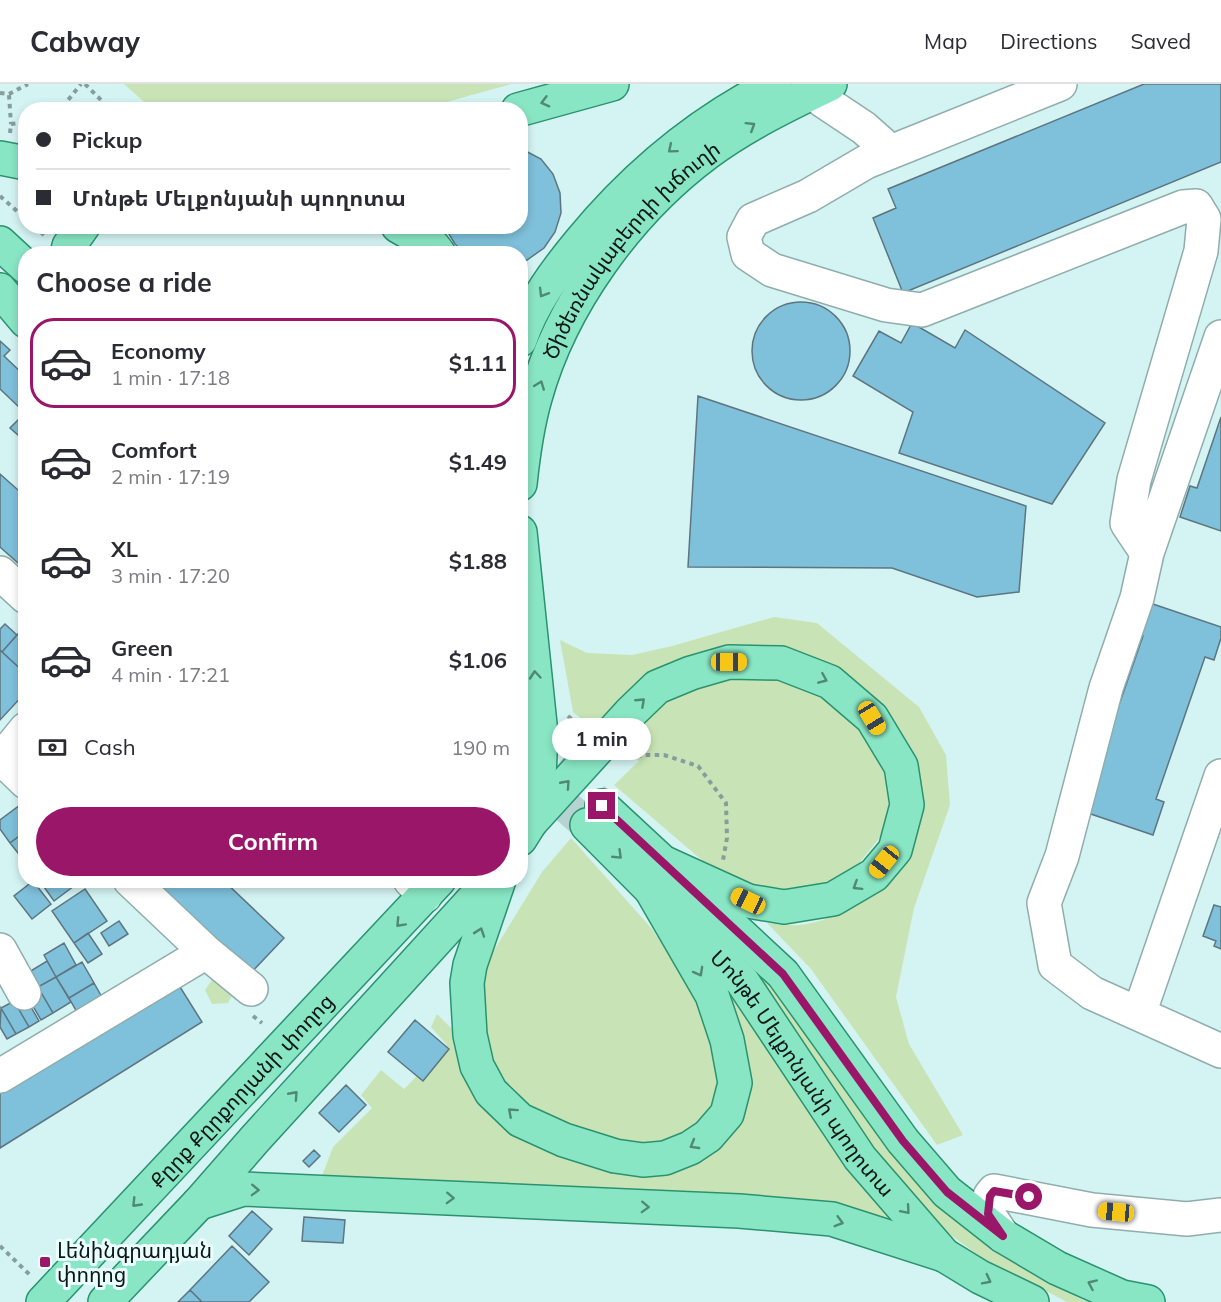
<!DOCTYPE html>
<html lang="en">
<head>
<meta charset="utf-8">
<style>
	body { margin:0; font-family:Mulish,"Noto Sans Armenian",sans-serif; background:#f2f2f3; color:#2b2b33; height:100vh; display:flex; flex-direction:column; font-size:22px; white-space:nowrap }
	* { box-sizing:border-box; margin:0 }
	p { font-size:20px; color:#7c7c81 }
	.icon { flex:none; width:33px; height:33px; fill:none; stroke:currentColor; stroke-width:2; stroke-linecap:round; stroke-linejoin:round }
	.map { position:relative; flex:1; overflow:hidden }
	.drawer { position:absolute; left:18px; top:162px; width:510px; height:642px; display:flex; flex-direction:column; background:#fff; border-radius:24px; box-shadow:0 3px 9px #0003 }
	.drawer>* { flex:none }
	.banner { position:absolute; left:18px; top:18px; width:510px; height:132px; border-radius:24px; box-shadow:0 3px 9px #0003; display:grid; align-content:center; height:132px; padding:0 18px; background:#fff }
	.end { position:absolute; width:27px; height:27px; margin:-14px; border:8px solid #9a1669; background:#fff; box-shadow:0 0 0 3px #fff }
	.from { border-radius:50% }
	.bubble { position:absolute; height:42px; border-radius:21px; background:#fff; box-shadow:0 3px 9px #0003; font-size:20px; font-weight:700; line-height:42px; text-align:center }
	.car { position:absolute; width:18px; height:36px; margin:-18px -9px; border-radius:8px; box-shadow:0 0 4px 2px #0007; background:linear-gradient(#f5c518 24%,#345 0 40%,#f5c518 0 76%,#345 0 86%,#f5c518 0) }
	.banner b { display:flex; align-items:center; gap:21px; height:57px; font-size:22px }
	.banner b+b { border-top:2px solid #e1e1e2 }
	.banner i { width:15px; height:15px; background:#2b2b33 }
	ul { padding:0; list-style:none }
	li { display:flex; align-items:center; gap:18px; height:90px; margin:0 12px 9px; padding:0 6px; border:3px solid transparent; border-radius:24px }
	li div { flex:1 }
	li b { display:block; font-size:22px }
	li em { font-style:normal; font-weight:700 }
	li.selected { border-color:#9a1669 }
	li>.icon { width:54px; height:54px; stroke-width:1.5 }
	h2 { padding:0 18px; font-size:27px; line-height:72px }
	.pay { display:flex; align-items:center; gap:15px; height:66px; padding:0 18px; font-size:22px }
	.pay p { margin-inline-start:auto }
	.action { display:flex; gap:12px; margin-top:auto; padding:12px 18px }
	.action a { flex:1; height:69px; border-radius:36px; background:#9a1669; color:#fff; font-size:24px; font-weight:700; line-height:69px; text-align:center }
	header { display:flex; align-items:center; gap:36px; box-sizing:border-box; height:84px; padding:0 30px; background:#fff; border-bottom:2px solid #e1e1e2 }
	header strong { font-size:28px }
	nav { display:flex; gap:33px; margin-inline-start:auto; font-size:21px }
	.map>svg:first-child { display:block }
	.green { fill:#c8e4b6 }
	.building { fill:#7fc0db; stroke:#5d757f; stroke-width:1.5 }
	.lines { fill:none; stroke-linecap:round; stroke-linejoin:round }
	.major-tunnel { stroke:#b6d3d2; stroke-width:33; stroke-dasharray:33 16; stroke-linecap:butt }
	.minor-casing { stroke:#8fadac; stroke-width:36 }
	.major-casing { stroke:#2a926f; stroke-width:36 }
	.path { stroke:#869d9d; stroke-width:4; stroke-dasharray:4.5 4.5; stroke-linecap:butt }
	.minor { stroke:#fff; stroke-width:33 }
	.major { stroke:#89e6c5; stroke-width:33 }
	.oneway { stroke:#508876 }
	.route { stroke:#9a1669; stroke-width:8 }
	.poi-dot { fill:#9a1669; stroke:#ebfefe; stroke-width:2 }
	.labels { text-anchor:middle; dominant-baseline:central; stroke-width:6; stroke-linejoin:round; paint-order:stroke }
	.street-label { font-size:21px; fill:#0b1616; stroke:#ebfefe }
	.poi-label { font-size:21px; fill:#0b1616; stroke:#ebfefe; text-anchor:start }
</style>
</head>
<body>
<header>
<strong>Cabway</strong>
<nav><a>Map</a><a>Directions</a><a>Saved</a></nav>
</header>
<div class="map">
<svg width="1221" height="1218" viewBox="0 0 1221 1218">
	<rect width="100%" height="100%" fill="#d4f4f3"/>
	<path class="green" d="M124 0H512L421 25H152Z
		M774 533 817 539 919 623 946 671 950 721 914 824 896 913 909 960 963 1051 937 1061 811 885 767 839C777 840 789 842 800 841 838 837 868 813 895 789L886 627 865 605 831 584 691 574 656 585 627 608 596 646 573 628 560 556 587 569 632 571 672 562Z
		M747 589 795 596 836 619 865 649 883 681 889 722 880 753 852 788 813 807 781 813 724 795 614 701 639 677 622 660 659 620 696 600Z
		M571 754 652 845 689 902 718 959 722 987 716 1013 697 1043 667 1060 617 1063 518 1018 495 989 481 958 480 889 542 788Z
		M739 863 826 965 922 1103 957 1137 991 1162 1083 1216 1093 1218H1067L981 1173 941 1144 894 1093 853 1040Z
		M706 882 787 980 911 1146 874 1131 780 1119 322 1092 333 1063 372 1024 361 1011 381 986 404 1005 447 961 431 943 437 930 452 945 464 990 607 1084 738 1038Z
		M214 893 235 907 228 919 212 920 205 906Z"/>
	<path class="building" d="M1144 0H1221V78L903 209 873 134 896 124 888 105Z
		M520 64 541 75 553 90 560 109 561 129 555 148 544 164 527 176 520 178V170H466L455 160 444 142H520Z
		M752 267a49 49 0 1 1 98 0a49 49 0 1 1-98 0Z
		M912 239 955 264 965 246 1105 339 1052 420 899 369 913 328 853 292 879 247 901 259Z
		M0 257 10 266 4 272 26 293V318L20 324 0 305Z
		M698 312 1026 422 1019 508 977 513 892 484 688 483Z
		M26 328V358L10 344Z
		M1221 333V447L1180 433 1190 402 1197 404Z
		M0 390 26 413V486L0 463Z
		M1147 518 1221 543V554L1214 576 1205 573 1156 715 1164 718 1153 751 1076 725 1094 693 1143 552 1136 549Z
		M5 540 17 551 2 568 0 566V545Z
		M23 544 26 546V590L2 568Z
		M0 566 26 590V608L0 636Z
		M24 718 26 721V747L10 759 0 745V736Z
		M26 747V779L10 759Z
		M39 796H82L54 817Z
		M149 796H223L284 854 249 891Z
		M33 797 51 820 32 835 14 812Z
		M85 805 107 837 74 859 52 827Z
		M1214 821 1221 823V865L1214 862 1216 857 1203 852Z
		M119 837 128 850 109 862 101 849Z
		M88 849 102 870 88 879 74 859Z
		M64 859 76 881 56 893 44 871Z
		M47 877 56 893 38 903 29 888Z
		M82 878 94 899 69 914 56 893Z
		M56 893 71 918 53 929 38 903Z
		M175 895 202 938 0 1064V1004Z
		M94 899 103 915 78 930 69 914Z
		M38 903 53 929 41 936 26 910Z
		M24 911 39 937 29 943 14 917Z
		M14 917 29 943 16 950 1 924Z
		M1 924 16 950 7 955 0 943Z
		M415 936 449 965 423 997 388 968Z
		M346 1001 366 1021 339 1048 319 1029Z
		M314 1066 320 1072 309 1083 303 1077Z
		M252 1127 272 1145 249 1171 229 1152Z
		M304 1133 345 1136 343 1159 302 1157Z
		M232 1162 269 1198 249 1218H202L190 1206Z
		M190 1206 202 1218H178Z"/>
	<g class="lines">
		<path class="major-tunnel" d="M520 649 602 722
			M520 681 587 741"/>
		<g class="minor-casing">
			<path id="minor" d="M1060 0 866 78 808 112 753 136 744 153 748 170 772 186 886 221 922 226 1183 123 1196 122 1204 135 1201 167 1134 396 1127 439 1147 469
				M822 16 864 44 891 68
				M1221 253 1147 469 1137 514 1106 604 1062 772 1044 819 1055 881 1092 909 1221 967
				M0 489 26 513
				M2 675 26 698
				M0 677 26 645
				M410 796 425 812
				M0 866 24 909
				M206 868 251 905
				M1139 930 1221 692
				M0 992 206 868 130 796
				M1003 1152 988 1130 990 1112 994 1107 1092 1126 1187 1135 1221 1131"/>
		</g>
		<g class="major-casing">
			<g id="major">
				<path d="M518 26 612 0"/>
				<path d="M0 74 26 79"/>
				<path d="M398 142 433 162 439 170"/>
				<path d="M0 159 26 183"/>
				<path d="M67 170 69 162 83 142"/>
				<path d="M0 206 26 237"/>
				<path d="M520 256C532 219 556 187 580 158 635 91 697 39 775 0"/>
				<path id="s1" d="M520 400C523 371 527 342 535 314 561 220 629 127 707 69 745 41 788 20 830 0"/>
				<path d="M520 448 541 650 539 692 530 739"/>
				<path d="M602 722 783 890 903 1057 947 1108 1003 1152 1057 1184 1122 1213 1148 1218"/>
				<path id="s2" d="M587 741 742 897 860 1074 944 1171 980 1193 1032 1218"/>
				<path d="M520 755 530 739 629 630 657 603 691 589 729 578 781 579 830 598 872 634 901 682 907 721 895 766 874 791 833 815 784 823 748 817 660 777"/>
				<path d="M499 796 470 881 467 899 470 951 477 982 491 1008 520 1036 564 1056 615 1072 643 1076 665 1074 690 1064 708 1052 727 1030 735 999 727 956 712 911 649 802"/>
				<path d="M199 1119 243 1105 739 1127 832 1135 944 1171"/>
				<path id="s3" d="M43 1218 439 796"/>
				<path d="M105 1218 199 1119 255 1055 491 796"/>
			</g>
		</g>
		<path class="path" d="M85 0 111 26
			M0 9 9 10 28 0
			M9 11 11 40
			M54 26 64 21 81 0
			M10 49 11 40 26 38
			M0 112 26 135
			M34 142 45 152
			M568 632 580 643
			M628 674 644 671H664L698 682 726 719 727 754 723 776
			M253 932 262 939
			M0 1162 31 1192"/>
		<use href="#minor" class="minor"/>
		<use href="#major" class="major"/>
	</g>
	<defs><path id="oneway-chevron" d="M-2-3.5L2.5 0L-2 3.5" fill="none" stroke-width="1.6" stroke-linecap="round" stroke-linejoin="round" transform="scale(1.5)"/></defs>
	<g class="oneway">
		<use href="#oneway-chevron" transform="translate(545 18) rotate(165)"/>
		<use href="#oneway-chevron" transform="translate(751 42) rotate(-32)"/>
		<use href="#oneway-chevron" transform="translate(672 65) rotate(140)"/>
		<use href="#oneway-chevron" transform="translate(543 209) rotate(121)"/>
		<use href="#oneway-chevron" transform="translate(540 301) rotate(-69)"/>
		<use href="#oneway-chevron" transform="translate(535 591) rotate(-95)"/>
		<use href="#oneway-chevron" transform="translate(823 595) rotate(23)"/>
		<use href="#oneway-chevron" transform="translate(641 618) rotate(-43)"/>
		<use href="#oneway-chevron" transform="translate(566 700) rotate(-48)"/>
		<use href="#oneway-chevron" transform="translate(618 771) rotate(44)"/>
		<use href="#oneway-chevron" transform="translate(857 802) rotate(148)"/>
		<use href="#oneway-chevron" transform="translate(400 839) rotate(133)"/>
		<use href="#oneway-chevron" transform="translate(480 848) rotate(-71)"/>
		<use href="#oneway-chevron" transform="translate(699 888) rotate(61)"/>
		<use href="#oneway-chevron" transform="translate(294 1011) rotate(-48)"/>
		<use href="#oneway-chevron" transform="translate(512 1028) rotate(-138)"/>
		<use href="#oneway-chevron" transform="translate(694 1061) rotate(150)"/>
		<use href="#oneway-chevron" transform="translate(255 1106) rotate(2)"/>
		<use href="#oneway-chevron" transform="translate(450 1114) rotate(2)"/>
		<use href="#oneway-chevron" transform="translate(136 1119) rotate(134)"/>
		<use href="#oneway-chevron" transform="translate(645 1123) rotate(2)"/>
		<use href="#oneway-chevron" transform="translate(906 1126) rotate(49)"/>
		<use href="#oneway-chevron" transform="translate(839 1138) rotate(16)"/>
		<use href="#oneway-chevron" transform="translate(987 1196) rotate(27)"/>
		<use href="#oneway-chevron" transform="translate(1092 1200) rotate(-156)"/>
	</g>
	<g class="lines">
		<path class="route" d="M602 722 783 890 903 1057 947 1108 1003 1152 988 1130 990 1112 994 1107 1029 1113"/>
	</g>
	<rect class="poi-dot" x="39" y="1172" width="12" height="12" rx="3"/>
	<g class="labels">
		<g class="street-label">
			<text stroke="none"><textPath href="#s1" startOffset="267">Ծիծեռնակաբերդի խճուղի</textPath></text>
			<text stroke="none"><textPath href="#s2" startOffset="330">Մոնթե Մելքոնյանի պողոտա</textPath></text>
			<text stroke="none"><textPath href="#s3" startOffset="290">Քըրք Քըրքորյանի փողոց</textPath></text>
		</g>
		<g class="poi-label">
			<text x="57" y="1166">Լենինգրադյան<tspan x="57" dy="24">փողոց</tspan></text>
		</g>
	</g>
</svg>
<i class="end from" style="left:1029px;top:1113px"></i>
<i class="end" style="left:602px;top:722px"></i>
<div class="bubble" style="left:552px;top:634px;width:99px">1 min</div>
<i class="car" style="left:729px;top:578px;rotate:90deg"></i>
<i class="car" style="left:872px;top:634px;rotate:149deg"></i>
<i class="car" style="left:884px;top:778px;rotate:219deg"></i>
<i class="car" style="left:748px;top:817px;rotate:295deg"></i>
<i class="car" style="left:1116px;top:1128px;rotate:275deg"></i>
<div class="banner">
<b><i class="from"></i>Pickup</b>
<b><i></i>Մոնթե Մելքոնյանի պողոտա</b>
</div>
<section class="drawer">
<h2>Choose a ride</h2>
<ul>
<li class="selected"><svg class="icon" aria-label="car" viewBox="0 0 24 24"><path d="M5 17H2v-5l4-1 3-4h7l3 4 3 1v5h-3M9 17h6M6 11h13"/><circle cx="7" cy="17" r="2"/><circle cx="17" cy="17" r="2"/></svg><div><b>Economy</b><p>1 min · 17:18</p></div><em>$1.11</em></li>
<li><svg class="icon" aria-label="car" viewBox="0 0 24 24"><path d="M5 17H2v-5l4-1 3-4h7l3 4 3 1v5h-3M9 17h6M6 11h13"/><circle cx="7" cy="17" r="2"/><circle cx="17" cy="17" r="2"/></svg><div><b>Comfort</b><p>2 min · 17:19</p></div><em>$1.49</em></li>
<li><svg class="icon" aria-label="car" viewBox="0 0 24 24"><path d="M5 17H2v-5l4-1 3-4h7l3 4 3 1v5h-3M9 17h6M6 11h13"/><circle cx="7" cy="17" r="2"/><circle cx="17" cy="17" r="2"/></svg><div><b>XL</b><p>3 min · 17:20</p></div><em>$1.88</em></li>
<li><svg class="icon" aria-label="car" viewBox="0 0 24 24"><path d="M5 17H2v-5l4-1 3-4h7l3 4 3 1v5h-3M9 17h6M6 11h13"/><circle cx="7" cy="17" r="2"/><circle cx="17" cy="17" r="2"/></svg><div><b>Green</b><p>4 min · 17:21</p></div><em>$1.06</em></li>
</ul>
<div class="pay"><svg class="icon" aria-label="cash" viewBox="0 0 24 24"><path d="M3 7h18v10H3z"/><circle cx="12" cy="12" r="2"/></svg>Cash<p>190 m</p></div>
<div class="action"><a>Confirm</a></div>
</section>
</div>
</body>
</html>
